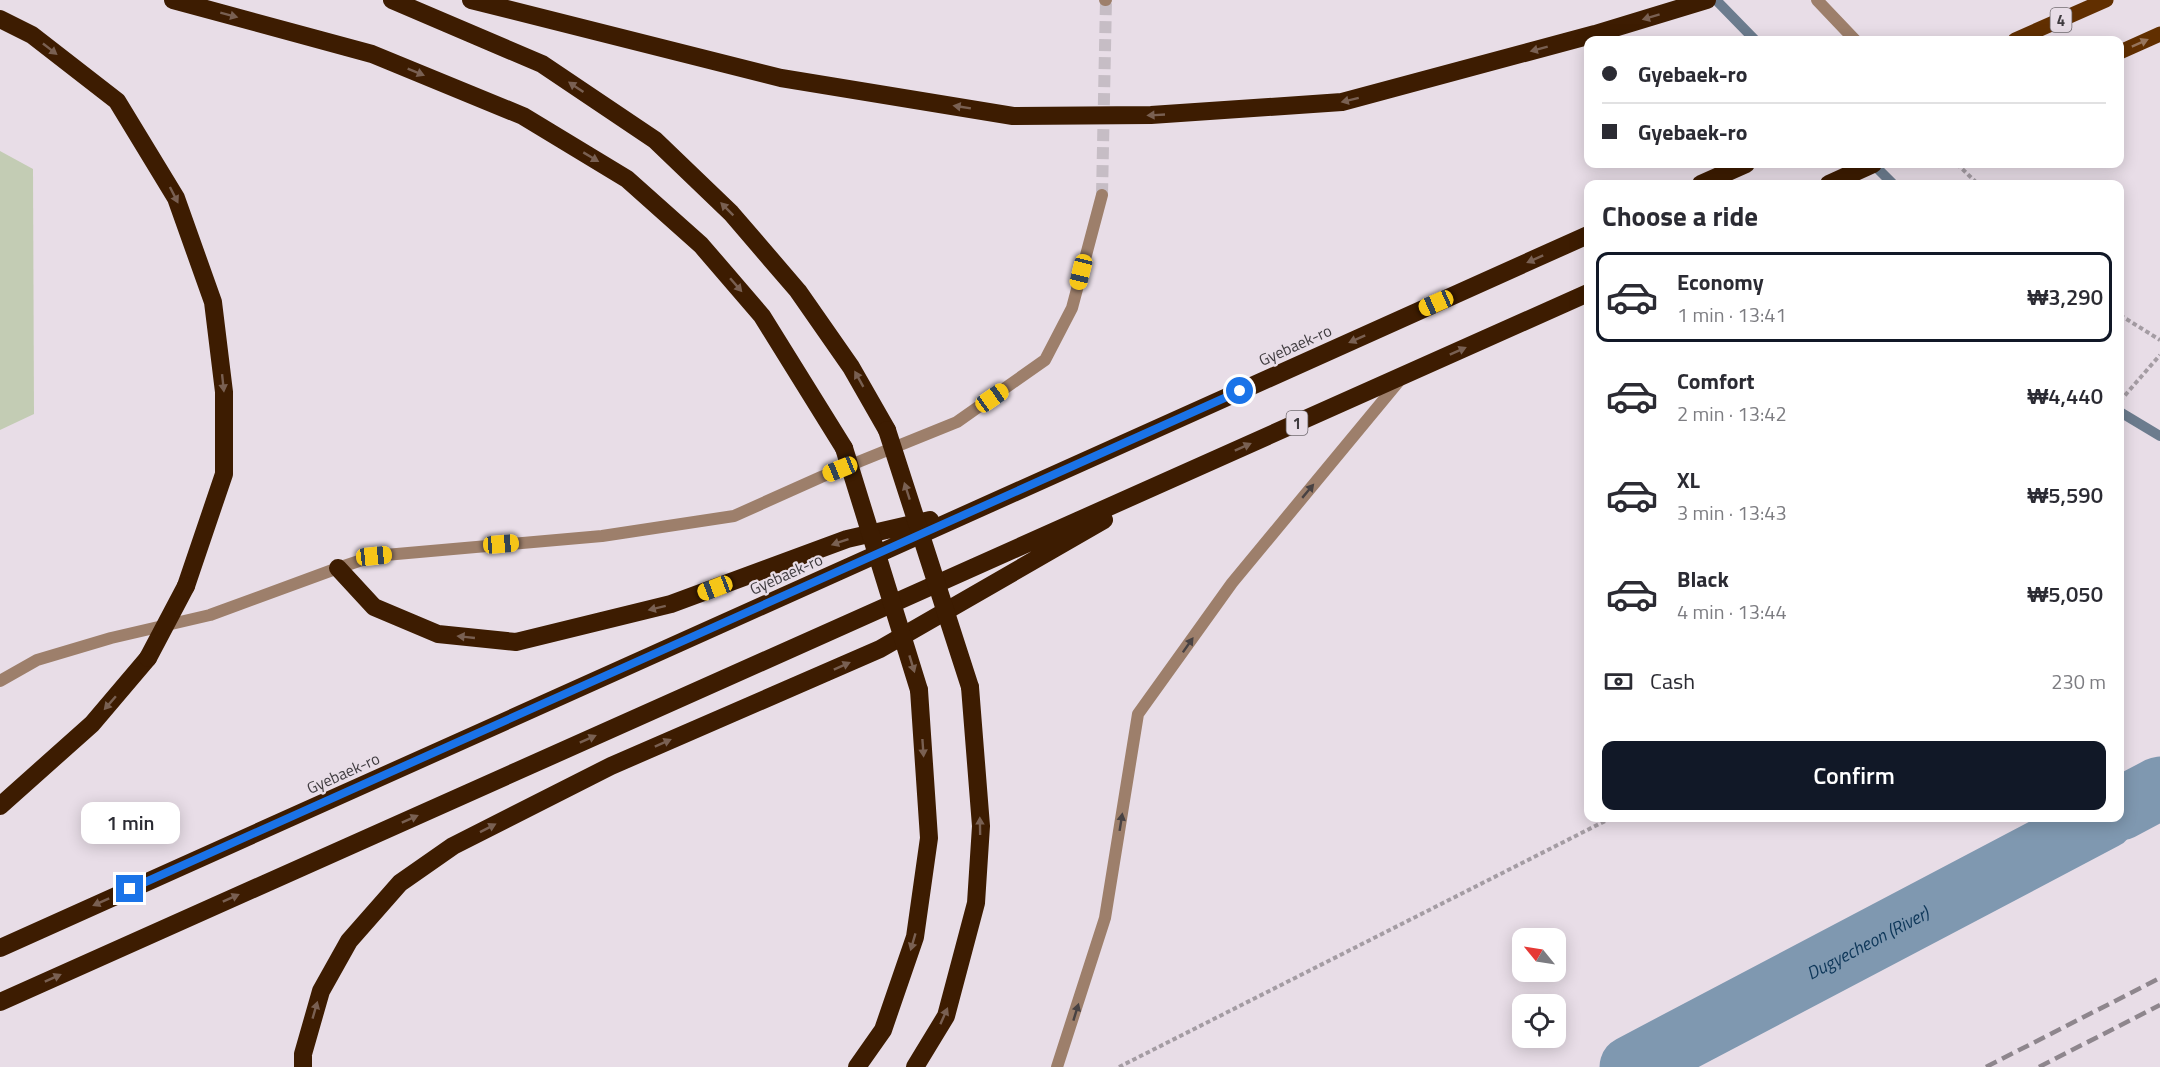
<!DOCTYPE html>
<html lang="en">
<head>
<meta charset="utf-8">
<style>
	body { margin:0; font-family:"Titillium Web",sans-serif; background:#f2f2f3; color:#2b2b33; height:100vh; display:flex; flex-direction:column; font-size:22px; white-space:nowrap }
	* { box-sizing:border-box; margin:0 }
	p { font-size:20px; color:#7c7c81 }
	.icon { flex:none; width:33px; height:33px; fill:none; stroke:currentColor; stroke-width:2; stroke-linecap:round; stroke-linejoin:round }
	.map { position:relative; flex:1; overflow:hidden }
	.side { position:absolute; left:1584px; top:180px; width:540px; height:642px; display:flex; flex-direction:column; background:#fff; border-radius:12px; box-shadow:0 3px 15px #0003 }
	.side>* { flex:none }
	.banner { position:absolute; left:1584px; top:36px; width:540px; height:132px; border-radius:12px; box-shadow:0 3px 15px #0003; display:grid; align-content:center; height:132px; padding:0 18px; background:#fff }
	.needle { width:39px; rotate:300deg }
	.fabs { position:absolute; left:1512px; top:928px; display:grid; gap:12px }
	.fabs a { display:grid; place-items:center; width:54px; height:54px; border-radius:12px; background:#fff; box-shadow:0 3px 15px #0003; font-size:30px }
	.end { position:absolute; width:27px; height:27px; margin:-14px; border:8px solid #1a73e8; background:#fff; box-shadow:0 0 0 3px #fff }
	.from { border-radius:50% }
	.bubble { position:absolute; height:42px; border-radius:12px; background:#fff; box-shadow:0 3px 15px #0003; font-size:20px; font-weight:600; line-height:42px; text-align:center }
	.car { position:absolute; width:18px; height:36px; margin:-18px -9px; border-radius:8px; box-shadow:0 0 4px 2px #0007; background:linear-gradient(#f5c518 24%,#345 0 40%,#f5c518 0 76%,#345 0 86%,#f5c518 0) }
	.banner b { display:flex; align-items:center; gap:21px; height:57px; font-size:22px }
	.banner b+b { border-top:2px solid #e1e1e2 }
	.banner i { width:15px; height:15px; background:#2b2b33 }
	ul { padding:0; list-style:none }
	li { display:flex; align-items:center; gap:18px; height:90px; margin:0 12px 9px; padding:0 6px; border:3px solid transparent; border-radius:12px }
	li div { flex:1 }
	li b { display:block; font-size:22px }
	li em { font-style:normal; font-weight:600 }
	li.active { border-color:#111827 }
	li>.icon { width:54px; height:54px; stroke-width:1.5 }
	h2 { padding:0 18px; font-size:27px; line-height:72px }
	.pay { display:flex; align-items:center; gap:15px; height:66px; padding:0 18px; font-size:22px }
	.pay p { margin-inline-start:auto }
	.cta { display:flex; gap:12px; margin-top:auto; padding:12px 18px }
	.cta a { flex:1; height:69px; border-radius:12px; background:#111827; color:#fff; font-size:24px; font-weight:600; line-height:69px; text-align:center }
	.map>svg:first-child { display:block }
	.green { fill:#c3ccb4 }
	.lines { fill:none; stroke-linecap:round; stroke-linejoin:round }
	.stream { stroke:#6c7c8e; stroke-width:10 }
	.river { stroke:#7f98b0; stroke-width:63 }
	.street-tunnel { stroke:#c6bdc5; stroke-width:12; stroke-dasharray:12 6; stroke-linecap:butt }
	.path { stroke:#a49ca3; stroke-width:4; stroke-dasharray:4.5 3; stroke-linecap:butt }
	.street { stroke:#9d7f6b; stroke-width:12 }
	.primary { stroke:#612f00; stroke-width:15 }
	.highway { stroke:#3d1c01; stroke-width:18 }
	.rail { stroke:#8e868d; stroke-width:4.5; stroke-dasharray:12 6; stroke-linecap:butt }
	.highway-bridge { stroke:#3d1c01; stroke-width:18 }
	.oneway { fill:#796052 }
	.oneway2 { fill:#97755c }
	.oneway3 { fill:#484243 }
	.route { stroke:#1a73e8; stroke-width:8 }
	.labels { text-anchor:middle; dominant-baseline:central; stroke-width:4.5; stroke-linejoin:round; paint-order:stroke }
	.shield { fill:#e8dde7; stroke:#726c71; stroke-width:1.5 }
	.shield-label { font-size:15px; font-weight:bold; fill:#3f3b3f }
	.street-label { font-size:16px; fill:#3f3b3f; stroke:#e8dde7 }
	.water-label { font-size:18px; font-style:italic; fill:#0e3759; stroke:#e8dde7 }
</style>
</head>
<body>
<div class="map">
<svg width="2160" height="1067" viewBox="0 0 2160 1067">
	<rect width="100%" height="100%" fill="#e8dde7"/>
	<path class="green" d="M0 151 33 169 34 414 0 430Z"/>
	<g class="lines">
		<path class="stream" d="M1716 0 1755 40
			M1873 164 1893 184
			M2120 412 2160 436"/>
		<g class="river">
			<path d="M2120 809 2160 788"/>
			<path id="s1" d="M1631 1067 2104 818"/>
		</g>
		<path class="street-tunnel" d="M1102 195 1106 0"/>
		<path class="path" d="M1957 164 1978 184
			M2120 315 2160 340
			M2120 401 2160 355
			M1119 1067 1611 818"/>
		<path class="street" d="M1105 0H1106
			M1817 0 1855 40
			M0 681 37 660 111 638 210 615 338 568 374 556 602 536 734 516 821 477 957 422 1045 360 1072 308 1102 195
			M1057 1067 1105 918 1138 714 1232 583 1400 380"/>
		<path class="primary" d="M2015 40 2106 0
			M2120 52 2160 34"/>
		<path class="highway" d="M173 0 372 54 523 116 627 179 701 245 762 316 844 448
			M392 0 542 64 655 140 731 213 798 291 851 367 887 430
			M471 0 781 78 1013 116 1151 115 1342 102 1595 34 1707 0
			M0 19 32 35 117 101 176 198 213 302 224 392V474L186 586
			M1701 184 1746 164
			M1829 184 1873 164
			M338 568 374 607 438 634 516 642 671 604 847 539 930 520
			M0 806 92 724 148 658
			M0 948 1588 235
			M0 1002 1588 293
			M303 1067V1054L321 991 349 941 400 883 453 846 611 766 880 649 1104 520
			M857 1067 883 1030 915 937 929 838 919 690
			M915 1067 946 1016 976 903 981 826 970 687"/>
		<path class="rail" d="M1986 1067 2160 978
			M2039 1067 2160 1005"/>
		<path class="highway-bridge" d="M887 430 970 687
			M844 448 919 690
			M148 658 186 586"/>
	</g>
	<defs><path id="oneway-solid" d="M-6-.8H1V-3.2L6.5 0L1 3.2V.8H-6Z" transform="scale(1.5)"/></defs>
	<g class="oneway">
		<use href="#oneway-solid" transform="translate(229 15) rotate(15)"/>
		<use href="#oneway-solid" transform="translate(1651 17) rotate(163)"/>
		<use href="#oneway-solid" transform="translate(50 49) rotate(38)"/>
		<use href="#oneway-solid" transform="translate(1539 49) rotate(165)"/>
		<use href="#oneway-solid" transform="translate(416 72) rotate(22)"/>
		<use href="#oneway-solid" transform="translate(576 87) rotate(-146)"/>
		<use href="#oneway-solid" transform="translate(1350 100) rotate(166)"/>
		<use href="#oneway-solid" transform="translate(962 107) rotate(-171)"/>
		<use href="#oneway-solid" transform="translate(1156 115) rotate(177)"/>
		<use href="#oneway-solid" transform="translate(591 157) rotate(31)"/>
		<use href="#oneway-solid" transform="translate(174 195) rotate(63)"/>
		<use href="#oneway-solid" transform="translate(727 209) rotate(-135)"/>
		<use href="#oneway-solid" transform="translate(1535 259) rotate(156)"/>
		<use href="#oneway-solid" transform="translate(736 285) rotate(49)"/>
		<use href="#oneway-solid" transform="translate(1357 339) rotate(156)"/>
		<use href="#oneway-solid" transform="translate(1458 351) rotate(-24)"/>
		<use href="#oneway-solid" transform="translate(859 379) rotate(-119)"/>
		<use href="#oneway-solid" transform="translate(223 383) rotate(84)"/>
		<use href="#oneway-solid" transform="translate(1243 447) rotate(-24)"/>
		<use href="#oneway-solid" transform="translate(907 491) rotate(-108)"/>
		<use href="#oneway-solid" transform="translate(840 542) rotate(161)"/>
		<use href="#oneway-solid" transform="translate(657 608) rotate(166)"/>
		<use href="#oneway-solid" transform="translate(466 637) rotate(-174)"/>
		<use href="#oneway-solid" transform="translate(912 664) rotate(73)"/>
		<use href="#oneway-solid" transform="translate(842 666) rotate(-24)"/>
		<use href="#oneway-solid" transform="translate(110 703) rotate(131)"/>
		<use href="#oneway-solid" transform="translate(588 739) rotate(-24)"/>
		<use href="#oneway-solid" transform="translate(663 743) rotate(-24)"/>
		<use href="#oneway-solid" transform="translate(923 748) rotate(86)"/>
		<use href="#oneway-solid" transform="translate(410 819) rotate(-24)"/>
		<use href="#oneway-solid" transform="translate(980 826) rotate(-91)"/>
		<use href="#oneway-solid" transform="translate(488 828) rotate(-27)"/>
		<use href="#oneway-solid" transform="translate(231 898) rotate(-24)"/>
		<use href="#oneway-solid" transform="translate(101 902) rotate(156)"/>
		<use href="#oneway-solid" transform="translate(913 942) rotate(106)"/>
		<use href="#oneway-solid" transform="translate(53 978) rotate(-24)"/>
		<use href="#oneway-solid" transform="translate(315 1010) rotate(-74)"/>
		<use href="#oneway-solid" transform="translate(944 1016) rotate(-66)"/>
	</g>
	<use class="oneway2" href="#oneway-solid" transform="translate(2140 43) rotate(-24)"/>
	<g class="oneway3">
		<use href="#oneway-solid" transform="translate(1308 491) rotate(-50)"/>
		<use href="#oneway-solid" transform="translate(1188 645) rotate(-55)"/>
		<use href="#oneway-solid" transform="translate(1121 822) rotate(-81)"/>
		<use href="#oneway-solid" transform="translate(1076 1012) rotate(-73)"/>
	</g>
	<g class="lines">
		<path class="route" d="M130 889 1240 391"/>
	</g>
	<g class="labels">
		<g class="shield">
			<rect x="2050.5" y="8" width="21" height="24" rx="4.5"/>
			<rect x="1286.5" y="411" width="21" height="24" rx="4.5"/>
		</g>
		<g class="shield-label">
			<text x="2061" y="20">4</text>
			<text x="1297" y="423">1</text>
		</g>
		<g class="street-label">
			<text transform="translate(1295 345) rotate(-24)">Gyebaek-ro</text>
			<text transform="translate(786 574) rotate(-24)">Gyebaek-ro</text>
			<text transform="translate(343 773) rotate(-24)">Gyebaek-ro</text>
		</g>
		<g class="water-label">
			<text stroke="none"><textPath href="#s1" startOffset="267">Dugyecheon (River)</textPath></text>
		</g>
	</g>
</svg>
<div class="fabs">
<a><svg class="needle" viewBox="-14 -14 28 28"><path d="M0-13l5 13h-10z" fill="#e53935"/><path d="M0 13l5-13h-10z" fill="#7c7c81"/></svg></a>
<a><svg class="icon" aria-label="locate" viewBox="0 0 24 24"><circle cx="12" cy="12" r="6"/><path d="M12 2v4M12 18v4M2 12h4M18 12h4"/></svg></a>
</div>
<i class="end from" style="left:1240px;top:391px"></i>
<i class="end" style="left:130px;top:889px"></i>
<div class="bubble" style="left:81px;top:802px;width:99px">1 min</div>
<i class="car" style="left:1081px;top:272px;rotate:194deg"></i>
<i class="car" style="left:1436px;top:303px;rotate:246deg"></i>
<i class="car" style="left:992px;top:398px;rotate:55deg"></i>
<i class="car" style="left:840px;top:469px;rotate:248deg"></i>
<i class="car" style="left:501px;top:544px;rotate:85deg"></i>
<i class="car" style="left:374px;top:556px;rotate:84deg"></i>
<i class="car" style="left:715px;top:588px;rotate:249deg"></i>
<div class="banner">
<b><i class="from"></i>Gyebaek-ro</b>
<b><i></i>Gyebaek-ro</b>
</div>
<section class="side">
<h2>Choose a ride</h2>
<ul>
<li class="active"><svg class="icon" aria-label="car" viewBox="0 0 24 24"><path d="M5 17H2v-5l4-1 3-4h7l3 4 3 1v5h-3M9 17h6M6 11h13"/><circle cx="7" cy="17" r="2"/><circle cx="17" cy="17" r="2"/></svg><div><b>Economy</b><p>1 min · 13:41</p></div><em>₩3,290</em></li>
<li><svg class="icon" aria-label="car" viewBox="0 0 24 24"><path d="M5 17H2v-5l4-1 3-4h7l3 4 3 1v5h-3M9 17h6M6 11h13"/><circle cx="7" cy="17" r="2"/><circle cx="17" cy="17" r="2"/></svg><div><b>Comfort</b><p>2 min · 13:42</p></div><em>₩4,440</em></li>
<li><svg class="icon" aria-label="car" viewBox="0 0 24 24"><path d="M5 17H2v-5l4-1 3-4h7l3 4 3 1v5h-3M9 17h6M6 11h13"/><circle cx="7" cy="17" r="2"/><circle cx="17" cy="17" r="2"/></svg><div><b>XL</b><p>3 min · 13:43</p></div><em>₩5,590</em></li>
<li><svg class="icon" aria-label="car" viewBox="0 0 24 24"><path d="M5 17H2v-5l4-1 3-4h7l3 4 3 1v5h-3M9 17h6M6 11h13"/><circle cx="7" cy="17" r="2"/><circle cx="17" cy="17" r="2"/></svg><div><b>Black</b><p>4 min · 13:44</p></div><em>₩5,050</em></li>
</ul>
<div class="pay"><svg class="icon" aria-label="cash" viewBox="0 0 24 24"><path d="M3 7h18v10H3z"/><circle cx="12" cy="12" r="2"/></svg>Cash<p>230 m</p></div>
<div class="cta"><a>Confirm</a></div>
</section>
</div>
</body>
</html>
